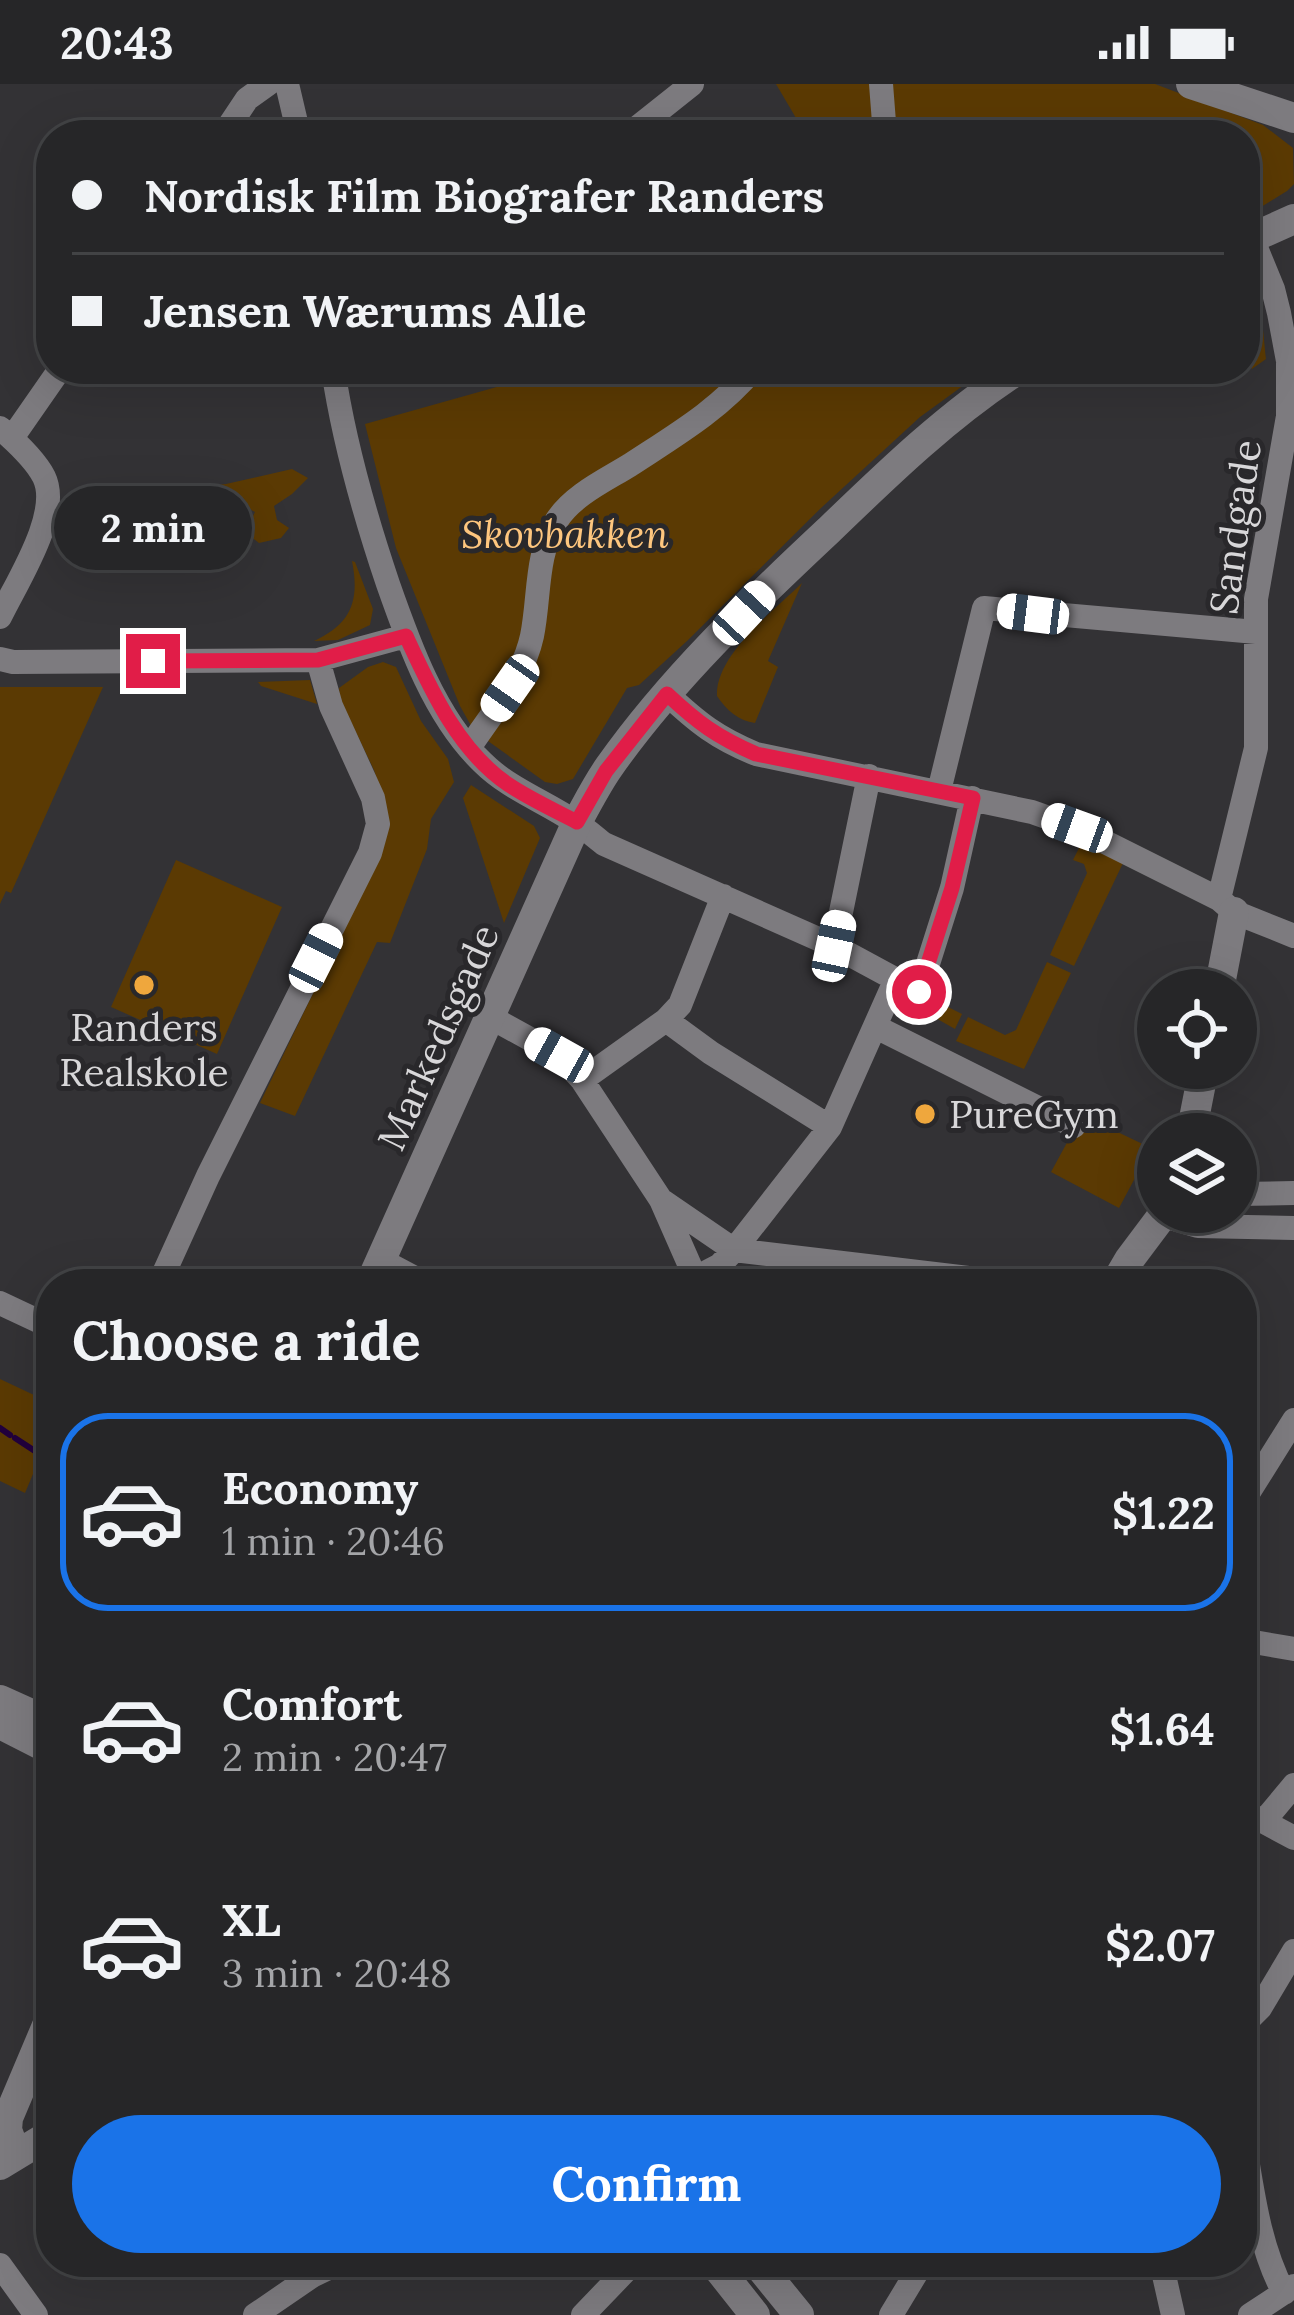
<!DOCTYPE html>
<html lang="en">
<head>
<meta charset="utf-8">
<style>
	body { margin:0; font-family:Lora,serif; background:#2e2e30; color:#f1f3f6; height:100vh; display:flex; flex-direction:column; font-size:45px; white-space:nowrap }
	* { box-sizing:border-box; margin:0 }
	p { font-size:39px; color:#a4a5a8 }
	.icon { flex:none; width:66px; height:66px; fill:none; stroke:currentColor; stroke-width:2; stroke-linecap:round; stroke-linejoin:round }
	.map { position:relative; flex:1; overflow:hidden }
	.side { position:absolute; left:36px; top:1185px; width:1221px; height:1008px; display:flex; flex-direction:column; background:#262628; border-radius:48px; box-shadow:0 12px 48px #0002,0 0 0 3px #424345 }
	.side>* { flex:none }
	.hud { position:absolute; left:36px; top:36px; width:1224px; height:264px; border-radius:48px; box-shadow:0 12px 48px #0002,0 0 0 3px #424345; display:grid; align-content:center; height:264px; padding:0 36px; background:#262628 }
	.controls { position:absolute; left:1137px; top:885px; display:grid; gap:24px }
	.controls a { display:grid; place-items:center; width:120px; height:120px; border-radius:50%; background:#262628; box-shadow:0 12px 48px #0002,0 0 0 3px #424345; font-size:60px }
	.end { position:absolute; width:54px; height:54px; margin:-27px; border:15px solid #e11d48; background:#fff; box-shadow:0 0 0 6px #fff }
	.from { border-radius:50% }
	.bubble { position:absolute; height:84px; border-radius:42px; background:#262628; box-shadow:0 12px 48px #0002,0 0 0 3px #424345; font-size:39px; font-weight:800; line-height:84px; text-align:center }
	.car { position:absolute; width:36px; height:72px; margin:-36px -18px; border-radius:15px; box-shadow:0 0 9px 3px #0007; background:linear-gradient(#fff 24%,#345 0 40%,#fff 0 76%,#345 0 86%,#fff 0) }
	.hud b { display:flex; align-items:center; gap:42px; height:114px; font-size:45px }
	.hud b+b { border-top:3px solid #424345 }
	.hud i { width:30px; height:30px; background:#f1f3f6 }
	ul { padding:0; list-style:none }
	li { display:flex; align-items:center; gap:36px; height:198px; margin:0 24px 18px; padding:0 12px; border:6px solid transparent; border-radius:48px }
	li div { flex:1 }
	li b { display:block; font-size:45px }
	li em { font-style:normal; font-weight:800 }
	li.selected { border-color:#1a73e8 }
	li>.icon { width:108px; height:108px; stroke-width:1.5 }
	h2 { padding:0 36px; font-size:54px; line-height:144px }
	.primary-button { display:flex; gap:24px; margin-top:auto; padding:24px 36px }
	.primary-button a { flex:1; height:138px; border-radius:72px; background:#1a73e8; color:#fff; font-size:48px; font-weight:800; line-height:138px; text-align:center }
	.status { display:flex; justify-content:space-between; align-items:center; height:84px; padding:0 60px; background:#262628; direction:ltr }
	.status svg { height:33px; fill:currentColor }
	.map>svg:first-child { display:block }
	.green { fill:#5b3a03 }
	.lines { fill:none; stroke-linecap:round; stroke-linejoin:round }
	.stream { stroke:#22003d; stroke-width:6 }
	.street { stroke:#7d7b7f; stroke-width:24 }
	.secondary { stroke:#7d7b7f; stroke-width:30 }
	.route { stroke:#e11d48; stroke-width:15 }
	.poi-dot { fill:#efa73d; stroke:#29282b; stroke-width:4.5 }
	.labels { text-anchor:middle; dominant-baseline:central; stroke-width:10; stroke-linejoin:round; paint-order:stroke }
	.street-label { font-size:39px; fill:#d8d7d9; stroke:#29282b }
	.park-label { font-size:39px; font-style:italic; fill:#fec67e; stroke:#29282b }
	.poi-label { font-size:39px; fill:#d8d7d9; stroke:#29282b }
</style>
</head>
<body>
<div class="status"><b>20:43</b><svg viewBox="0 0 49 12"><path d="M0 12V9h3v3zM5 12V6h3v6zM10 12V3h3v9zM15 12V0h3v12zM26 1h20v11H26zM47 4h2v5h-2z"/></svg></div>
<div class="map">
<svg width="1294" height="2231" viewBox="0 0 1294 2231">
	<rect width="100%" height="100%" fill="#333235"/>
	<path class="green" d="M776 0H1155L1263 41 1293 64 1294 100 1287 107 1245 133V51H806Z
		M1245 190C1262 212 1263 247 1266 275L1252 285 1245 274Z
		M561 285H986L920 333 821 424 687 557 639 601 627 604 573 695 557 700 545 698 474 647 460 622 396 464 365 340Z
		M292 385 308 394 292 410 274 422 277 436 289 444 281 454 259 459 245 448 255 428 234 417 216 422 207 432 199 425 162 408 226 400Z
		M352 477 355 478 373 525 370 541 338 556 314 557C351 540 360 517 352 477Z
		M802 499 768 577 778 583 755 639C739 637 726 626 717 612 715 571 775 526 802 499Z
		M383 578 396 583 421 637 448 675 454 698 431 735 427 765 390 859 377 858 295 1032 260 1019 378 775 385 721 374 686 340 615 339 604 368 583Z
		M310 596 317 620 261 602 258 598Z
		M0 603H103L11 809 6 807 0 820Z
		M471 701 534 742 540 754 504 839 463 714Z
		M1081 760 1123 779 1074 882 1050 871 1087 789 1084 780 1073 776Z
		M176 776 282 823 217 970 111 923Z
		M1047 878 1071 889 1024 985 956 957 968 933 1005 951 1016 946Z
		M930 914 962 930 955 945 925 928Z
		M1082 1031 1151 1064 1119 1124 1051 1088Z
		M0 1295 51 1319V1357L46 1359 25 1409 0 1397Z"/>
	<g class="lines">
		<path class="stream" d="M0 1344 10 1351
			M15 1354 41 1371"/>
		<path class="street" d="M287 0 299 51
			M881 0 885 51
			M223 51 247 15 268 0
			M628 51 692 0
			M333 285C344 359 364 429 388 500 409 560 435 633 482 678 509 705 544 717 575 738 585 744 595 753 604 760L834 862 919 908 952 804 972 714
			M0 344C15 357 35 375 44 393 62 430 16 499 0 533
			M12 354 60 285
			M0 575 13 578 318 576 406 552
			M667 610C698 639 717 654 756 670L1032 728 1077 744 1219 815 1234 828 1294 852
			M469 664C492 629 523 594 532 552 540 513 535 471 557 436 573 411 606 396 630 381 674 352 719 326 753 285
			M939 707 984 524 1256 548
			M1219 815 1256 664V515L1288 332V277L1279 229 1273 205 1252 154
			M834 862 869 692
			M490 933 559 971 582 996 661 1116 698 1200
			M666 936 711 969 830 1043
			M876 943 1074 1042
			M582 996 666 936 680 921 723 812
			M1236 1110 1294 1109
			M661 1116 734 1166 830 1043 896 895
			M1164 1132 1198 1142 1294 1144
			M381 1176 426 1200
			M159 1200 208 1092 370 769 378 740 373 714 331 622 318 576
			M684 1200 720 1181 734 1166 1020 1200
			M0 1219 51 1243
			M1242 1419 1294 1336
			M1242 1556 1294 1565
			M1242 1726 1294 1754
			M1264 1737 1294 1701
			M1242 1942 1260 1924 1294 1867
			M1242 2045C1252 2101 1257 2158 1284 2209
			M1161 2178 1173 2231
			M0 2181 36 2231
			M255 2231 312 2192 341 2178
			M583 2231 634 2178
			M891 2231 923 2178
			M1250 2231 1294 2202"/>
		<path class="secondary" d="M1191 0 1294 34
			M1245 157 1294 135
			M1219 906 1234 828
			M1191 1050 1204 984
			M370 1200 577 738C587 720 597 700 609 683 671 595 751 519 829 446 888 389 949 330 1019 285
			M1115 1200 1129 1176 1165 1128
			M0 1616 51 1639
			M0 1640 51 1666
			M16 2070 7 2046 8 2034 51 1932
			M0 2081 51 2050
			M713 2178 755 2231
			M756 2178 799 2231"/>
	</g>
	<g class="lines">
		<path class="route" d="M153 577 318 576 406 552C431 606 458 667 509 701 530 715 554 726 577 738L606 687 667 610C698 639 717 653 756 670L973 714 952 804 919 908"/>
	</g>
	<g class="poi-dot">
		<circle cx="144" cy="901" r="12"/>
		<circle cx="925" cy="1030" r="12"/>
	</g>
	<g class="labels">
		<g class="street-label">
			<text transform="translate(1235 443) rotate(-82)">Sandgade</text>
			<text transform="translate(438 953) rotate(-66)">Markedsgade</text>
		</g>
		<g class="park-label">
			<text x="565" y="450">Skovbakken</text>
		</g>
		<g class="poi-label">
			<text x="144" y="943">Randers<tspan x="144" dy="45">Realskole</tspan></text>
			<text x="949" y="1030" text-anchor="start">PureGym</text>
		</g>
	</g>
</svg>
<div class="controls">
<a><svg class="icon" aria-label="locate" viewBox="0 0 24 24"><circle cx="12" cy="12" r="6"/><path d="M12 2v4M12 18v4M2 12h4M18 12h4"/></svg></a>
<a><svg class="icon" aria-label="layers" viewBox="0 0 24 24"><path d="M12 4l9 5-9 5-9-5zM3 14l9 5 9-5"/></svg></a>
</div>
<i class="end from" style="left:919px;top:908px"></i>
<i class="end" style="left:153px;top:577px"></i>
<div class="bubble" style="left:54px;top:402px;width:198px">2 min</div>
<i class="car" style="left:744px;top:529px;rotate:43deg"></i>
<i class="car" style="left:1033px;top:530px;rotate:277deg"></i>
<i class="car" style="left:510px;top:604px;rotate:215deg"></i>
<i class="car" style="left:1077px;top:744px;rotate:290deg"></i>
<i class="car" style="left:834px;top:862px;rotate:12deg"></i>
<i class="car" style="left:316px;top:874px;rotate:27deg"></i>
<i class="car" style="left:559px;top:971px;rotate:299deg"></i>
<div class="hud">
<b><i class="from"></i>Nordisk Film Biografer Randers</b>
<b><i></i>Jensen Wærums Alle</b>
</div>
<section class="side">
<h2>Choose a ride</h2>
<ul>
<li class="selected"><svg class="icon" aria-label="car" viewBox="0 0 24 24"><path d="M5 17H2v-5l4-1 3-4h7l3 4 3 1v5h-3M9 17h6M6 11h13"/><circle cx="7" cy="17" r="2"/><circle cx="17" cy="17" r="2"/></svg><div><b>Economy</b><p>1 min · 20:46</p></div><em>$1.22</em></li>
<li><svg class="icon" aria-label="car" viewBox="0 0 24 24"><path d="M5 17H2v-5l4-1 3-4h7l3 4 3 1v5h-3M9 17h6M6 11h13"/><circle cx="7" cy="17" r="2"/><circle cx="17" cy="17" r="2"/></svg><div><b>Comfort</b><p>2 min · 20:47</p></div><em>$1.64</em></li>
<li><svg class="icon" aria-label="car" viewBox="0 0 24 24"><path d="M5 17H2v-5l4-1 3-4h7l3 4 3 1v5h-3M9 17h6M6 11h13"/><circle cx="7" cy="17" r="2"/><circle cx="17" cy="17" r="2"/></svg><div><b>XL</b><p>3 min · 20:48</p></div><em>$2.07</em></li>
</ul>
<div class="primary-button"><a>Confirm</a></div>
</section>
</div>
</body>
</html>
